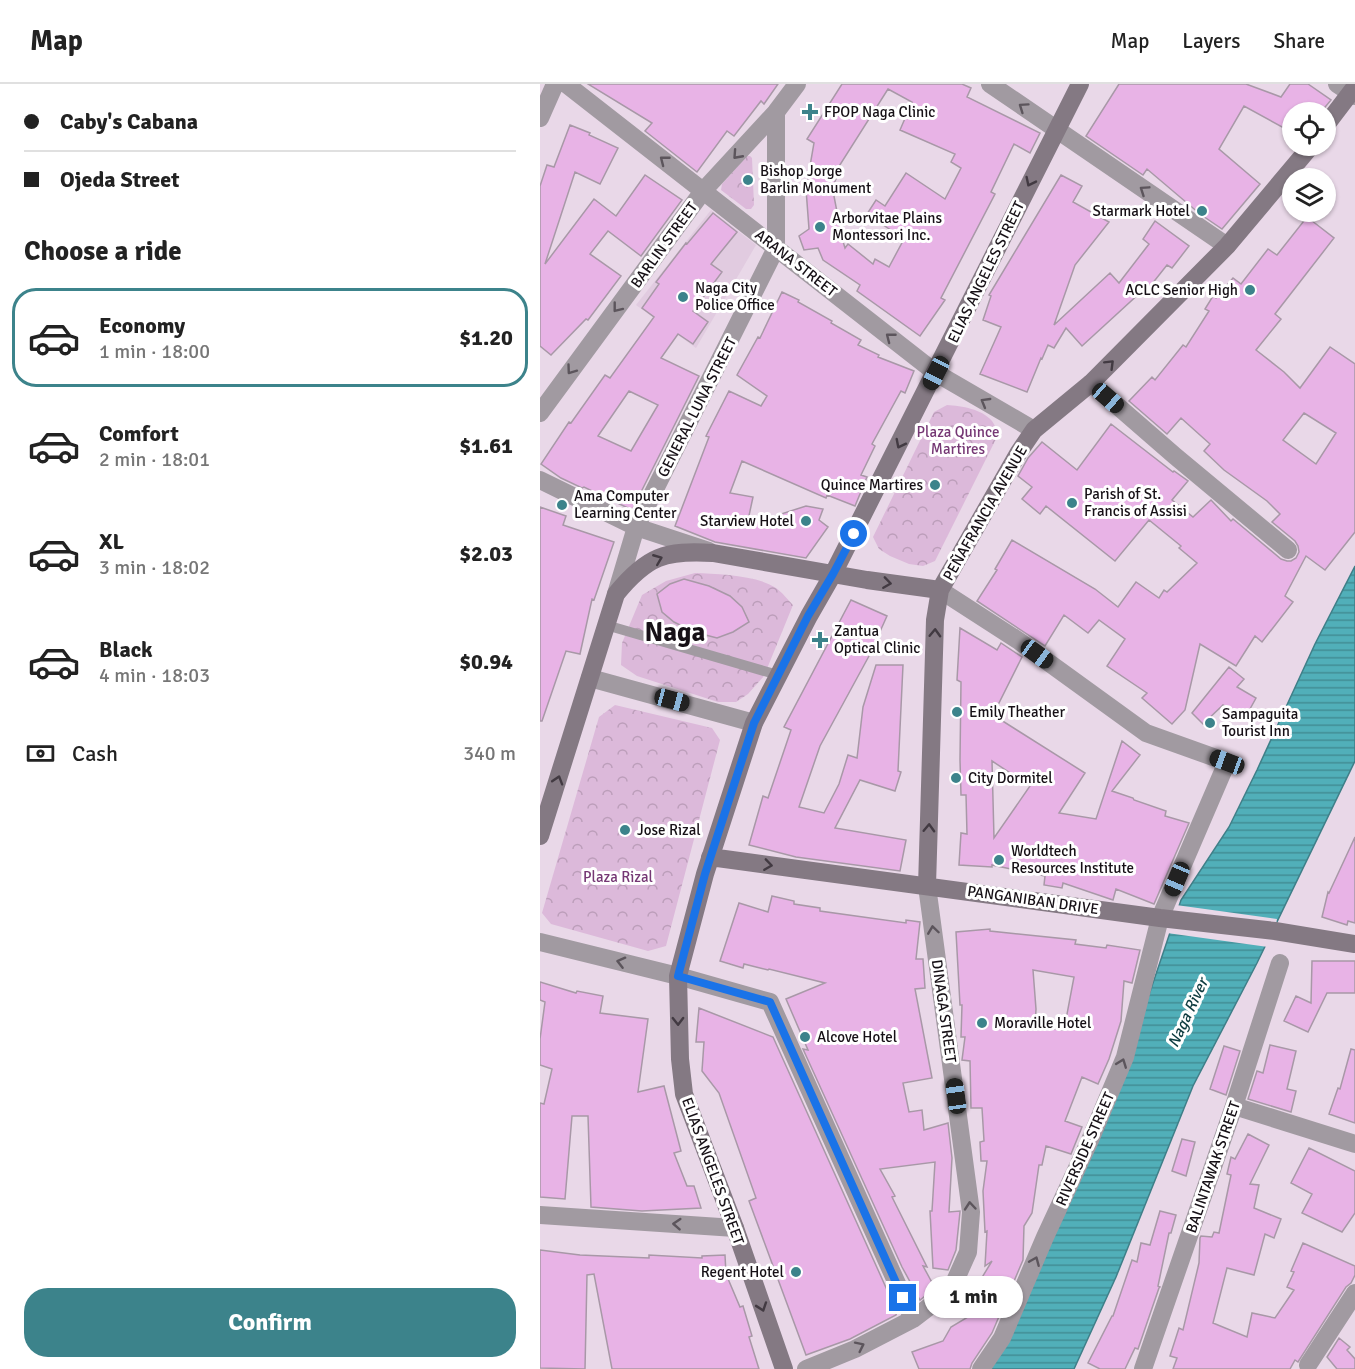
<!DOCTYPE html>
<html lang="en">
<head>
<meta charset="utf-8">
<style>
	body { margin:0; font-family:Signika,sans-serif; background:#f2f2f2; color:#222; height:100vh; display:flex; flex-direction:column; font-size:22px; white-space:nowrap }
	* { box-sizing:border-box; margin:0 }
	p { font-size:20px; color:#767676 }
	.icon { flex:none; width:33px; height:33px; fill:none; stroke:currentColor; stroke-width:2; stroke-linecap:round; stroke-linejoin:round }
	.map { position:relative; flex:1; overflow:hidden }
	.details { display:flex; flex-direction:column; background:#fff; width:540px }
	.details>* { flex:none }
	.top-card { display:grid; align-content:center; height:132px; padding:0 24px; background:#fff }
	.controls { position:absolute; left:742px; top:18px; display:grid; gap:12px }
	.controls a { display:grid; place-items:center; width:54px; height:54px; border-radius:50%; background:#fff; box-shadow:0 2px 4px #0004; font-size:30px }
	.end { position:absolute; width:27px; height:27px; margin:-14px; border:8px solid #1a73e8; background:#fff; box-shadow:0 0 0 3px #fff }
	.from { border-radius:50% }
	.bubble { position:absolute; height:42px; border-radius:21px; background:#fff; box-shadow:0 2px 4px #0004; font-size:20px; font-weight:800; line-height:42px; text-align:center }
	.car { position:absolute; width:18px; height:36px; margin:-18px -9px; border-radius:8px; box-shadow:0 0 4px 2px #0007; background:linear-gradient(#222 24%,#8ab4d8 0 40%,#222 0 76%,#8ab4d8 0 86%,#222 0) }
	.top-card b { display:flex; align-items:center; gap:21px; height:57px; font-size:22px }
	.top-card b+b { border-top:2px solid #e0e0e0 }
	.top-card i { width:15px; height:15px; background:#222 }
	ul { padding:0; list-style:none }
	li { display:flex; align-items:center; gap:18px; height:99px; margin:0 12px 9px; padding:0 12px; border:3px solid transparent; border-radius:24px }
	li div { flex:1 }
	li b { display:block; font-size:22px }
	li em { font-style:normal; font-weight:800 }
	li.selected { border-color:#3c838b }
	li>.icon { width:54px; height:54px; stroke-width:1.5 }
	h2 { padding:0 24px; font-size:27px; line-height:72px }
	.pay { display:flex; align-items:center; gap:15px; height:66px; padding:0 24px; font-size:22px }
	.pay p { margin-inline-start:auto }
	.cta { display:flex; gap:12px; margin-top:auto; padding:12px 24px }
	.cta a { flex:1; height:69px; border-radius:24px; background:#3c838b; color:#fff; font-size:24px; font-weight:800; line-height:69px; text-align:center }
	header { display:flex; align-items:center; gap:36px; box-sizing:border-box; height:84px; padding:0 30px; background:#fff; border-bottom:2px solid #e0e0e0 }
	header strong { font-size:28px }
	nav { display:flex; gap:33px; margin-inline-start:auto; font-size:21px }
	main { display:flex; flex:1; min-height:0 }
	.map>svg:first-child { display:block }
	.built { fill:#e1cbe0 }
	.park { fill:url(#park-crowns) }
	.water { fill:url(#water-rules); stroke:#3f7f88; stroke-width:1.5 }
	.pier { fill:#e9d8e8 }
	.building { fill:#e8b3e6; stroke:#a898a7; stroke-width:1.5; fill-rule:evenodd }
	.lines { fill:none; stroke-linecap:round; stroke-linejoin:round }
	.service { stroke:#a19aa1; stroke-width:10 }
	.minor { stroke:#a19aa1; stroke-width:18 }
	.tertiary { stroke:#a19aa1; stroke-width:18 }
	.secondary { stroke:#847983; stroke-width:18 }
	.oneway { stroke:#5c555c }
	.oneway2 { stroke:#423a42 }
	.route { stroke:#1a73e8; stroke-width:8 }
	.poi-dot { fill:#3c838b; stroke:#fff; stroke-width:2 }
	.labels { text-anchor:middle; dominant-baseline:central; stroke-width:6; stroke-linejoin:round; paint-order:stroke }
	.poi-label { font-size:15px; fill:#161016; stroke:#fff; text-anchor:start }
	.street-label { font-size:15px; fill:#161016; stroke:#fff }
	.park-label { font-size:15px; fill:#753774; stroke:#fff }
	.water-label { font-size:16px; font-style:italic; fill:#0d3b3f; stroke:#fff }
	.town-label { font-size:27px; font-weight:bold; fill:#161016; stroke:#fff }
</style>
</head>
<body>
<header>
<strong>Map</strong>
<nav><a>Map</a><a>Layers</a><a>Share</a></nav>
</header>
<main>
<section class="details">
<div class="top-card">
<b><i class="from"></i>Caby's Cabana</b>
<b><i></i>Ojeda Street</b>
</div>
<h2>Choose a ride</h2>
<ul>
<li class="selected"><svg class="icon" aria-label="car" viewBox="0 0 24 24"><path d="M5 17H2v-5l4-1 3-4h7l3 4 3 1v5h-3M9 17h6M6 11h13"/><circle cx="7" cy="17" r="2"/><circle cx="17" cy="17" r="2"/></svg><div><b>Economy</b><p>1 min · 18:00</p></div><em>$1.20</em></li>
<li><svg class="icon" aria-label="car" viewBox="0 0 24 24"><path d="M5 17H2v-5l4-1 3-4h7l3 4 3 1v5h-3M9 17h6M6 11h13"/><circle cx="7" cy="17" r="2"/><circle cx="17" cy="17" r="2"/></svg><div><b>Comfort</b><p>2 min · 18:01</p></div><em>$1.61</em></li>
<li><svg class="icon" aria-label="car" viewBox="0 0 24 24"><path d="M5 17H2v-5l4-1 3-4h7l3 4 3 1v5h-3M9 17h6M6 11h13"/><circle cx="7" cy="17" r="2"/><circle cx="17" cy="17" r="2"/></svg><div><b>XL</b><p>3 min · 18:02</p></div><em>$2.03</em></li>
<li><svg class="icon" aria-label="car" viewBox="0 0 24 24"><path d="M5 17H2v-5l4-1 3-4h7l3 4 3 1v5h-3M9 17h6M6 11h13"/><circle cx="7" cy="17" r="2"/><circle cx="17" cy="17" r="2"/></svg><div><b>Black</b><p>4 min · 18:03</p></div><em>$0.94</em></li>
</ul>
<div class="pay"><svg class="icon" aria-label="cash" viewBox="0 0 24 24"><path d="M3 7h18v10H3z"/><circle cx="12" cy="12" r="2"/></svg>Cash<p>340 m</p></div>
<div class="cta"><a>Confirm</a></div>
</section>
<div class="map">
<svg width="815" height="1285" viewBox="0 0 815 1285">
	<defs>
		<pattern id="park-crowns" width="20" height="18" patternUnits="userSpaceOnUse" patternTransform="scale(1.5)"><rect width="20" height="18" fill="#dcb9da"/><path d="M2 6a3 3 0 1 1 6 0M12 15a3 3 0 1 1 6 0" fill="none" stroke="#bc9eba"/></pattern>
		<pattern id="water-rules" width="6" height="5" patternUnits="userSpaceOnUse" patternTransform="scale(1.5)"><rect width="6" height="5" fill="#51afb9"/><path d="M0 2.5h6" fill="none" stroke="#428d95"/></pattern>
	</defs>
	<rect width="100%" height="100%" fill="#e9d8e8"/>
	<path class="built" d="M171 126 216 161 156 264 96 221Z"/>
	<path class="park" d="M207 72H210L212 74 214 121 211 125H206L181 106 182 100Z
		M407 321C422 322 442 325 452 337 455 341 457 346 458 351L395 477 383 482 369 480 350 472 339 465 333 453 394 328Z
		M155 489C178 490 217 491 236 504 242 508 248 516 253 521L224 592 208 610 196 618H178L97 592 81 581 82 559 102 511 126 497Z
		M75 621 172 644 180 656 126 862 108 867 11 840 2 829 59 633Z"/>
	<path class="water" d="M815 482V677L717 879 653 1002 576 1193 534 1285H450L564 1044 641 816 689 743 717 686 775 560Z"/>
	<path class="pier" d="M636 821 737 835 734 851 728 863 627 849Z"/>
	<path class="building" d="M48 0H238L224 20 221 17 194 52 187 47 157 88 105 47 112 39Z
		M302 0H422L431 4 427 13 500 49 490 69 474 60 451 108 455 110 401 214 405 216 380 252 317 207 320 201 283 176 278 164 264 166 259 152 269 145 266 105 274 59 267 55ZM348 5 372 18 360 46 415 70 411 78 421 84 405 115 366 89 345 122 336 116 327 130 364 155 349 183 335 175 333 180 308 160 305 164 302 154 293 107 294 108 295 97 300 88 296 87Z
		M579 0H706L741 13 750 0H768L791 16 781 28H774L764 21 760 28H753V49L704 22 679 65 720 100 682 145 660 130 607 85 603 91 546 52Z
		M30 41 50 49 49 51 78 64 60 100 35 88 5 180 54 115 76 132 105 91 142 116 101 172 68 147 50 170 81 192 48 236 46 235 11 271 0 262V102L7 81 14 83Z
		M521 91 542 102 533 118 569 138 535 181 514 241 570 189 579 199 609 160 603 155 615 137 649 162 632 184 627 181 604 210 601 208 542 262 526 244 514 264 508 261 502 275 501 274 487 308 440 290 461 243 443 236 451 212 449 211Z
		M173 129 197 148 171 180 182 188 153 227 168 238 153 260 138 250 121 274 159 292 92 426 44 403 42 404 21 394 1 380 29 338 31 339 65 291 70 294 114 233 102 224 119 200 116 198 146 159 147 160ZM89 307 118 321 91 367 58 352Z
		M767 133 794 154 735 230 741 235 716 266 744 288 760 304 790 263 815 280V448L785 486 766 472 745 512 753 518 722 558 715 552 696 582 660 560 645 626 632 640 602 614 607 609 567 582 585 555 559 536 548 549 524 531 505 562 437 517 457 486 455 485 472 456 555 505 578 523 596 498 619 514 624 506 627 508 657 479 639 464 641 462 609 436 575 477 506 422 500 430 482 415 492 403 478 392 488 374 502 358 537 386 571 340 633 388 634 387 648 397 632 416 653 433 671 416 691 437 693 435 741 475 747 477H751L756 474 759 468 758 462 755 457 732 438 740 430 727 417 684 386 664 367 670 360 641 334 627 350 589 317 612 293 615 296 643 261 646 263 669 227 665 225 673 212 676 214 693 194 701 200 728 165 737 171ZM764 329 796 349 776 380 743 356Z
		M242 208 259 216 258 218 292 237 291 239 321 256 318 261 339 271 338 273 374 287 365 309 361 307 332 360 335 362 321 391 327 393 315 422 287 411 286 414 202 377 190 409 213 413 207 441 266 422 283 425 279 436 288 443 266 474 175 458 135 442 169 353 166 352 189 307 221 322 227 312 197 291 218 253 220 254Z
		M0 423 26 432 23 441 74 458 54 516 52 515 40 570 26 567 2 637H0Z
		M144 495 169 502 190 512 202 523 209 538 193 548 177 554 154 548 134 538 122 528 117 510 130 500Z
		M311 516 347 532 329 572 280 662 259 723 284 729 299 700 308 671 317 674 323 623 336 581H363L358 687 361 688 355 707 320 696 295 744 366 756 360 787 256 773 209 761 223 712 228 714 251 646 244 643Z
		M420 544 457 566 461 559 482 573 453 631 545 689 519 729 556 735 582 657 600 671 572 707 593 714 594 716 626 727 625 732 649 739 614 820 576 805 573 816 523 799 522 804 504 801 505 792 452 781V783L419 781 421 749 427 750 426 711H421L420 676 421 598 417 596ZM452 677 490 702 454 754Z
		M689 583 704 595 697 603 716 614 705 634 683 621 663 640 652 629Z
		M815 753V839L808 837 807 841 782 833 788 808 789 809Z
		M232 812 254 817V820L280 824V827L366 839V836L380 838 376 875H383L385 904 375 905 392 994 363 999 369 1028 382 1026 384 1046 408 1039 412 1074 409 1128 420 1127V1128L416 1166 408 1186 393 1184 390 1127H392L395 1078 340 1085 355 1112 352 1113 387 1183 383 1182 395 1204 380 1216 362 1183 263 965 268 966 246 915 285 899 229 885 228 886 204 880 203 884 180 877 199 819 228 828Z
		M450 845V847L536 856 535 860 566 864 567 861 600 866 592 899 584 897 581 937 569 975 558 1000 542 993 525 1037 542 1043 531 1070 506 1062 502 1081H499L492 1129 484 1142 483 1176 452 1249 432 1279 430 1285H379L372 1268 403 1257 411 1243 428 1233 421 1228 452 1177 445 1182 447 1147 445 1148 443 1107 447 1077H441L440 1058 444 1057 442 1024H431L430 977 422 976 425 953H421L422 921H420L416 848ZM493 886 534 893 524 946 495 943 496 925Z
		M772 877H815V909H787L768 948 744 937 756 912 771 919Z
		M0 898 36 909 37 907 63 912 60 929 108 935 98 1008 124 1002 141 1067 134 1069 147 1102H154L161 1124 102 1127 51 1123 48 1032H32L25 1115 0 1113V1019L4 1020 12 985 0 981V955L5 918 0 916Z
		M159 924 233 953 357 1228 356 1231 310 1255 266 1271 209 1117 216 1114 179 1009 162 987 164 958H156Z
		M730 961 756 967 747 1005 756 1007 751 1028 708 1015 717 987 723 989Z
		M684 962 700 967 686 1011 670 1005Z
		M811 965 815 966V1039L789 1030 798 1004 800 1005Z
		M708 1050 729 1061 710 1100 719 1101 714 1124 741 1135 734 1154 725 1150 714 1191 687 1184 673 1239 707 1253 712 1229 735 1234 754 1206 747 1203 754 1188 751 1187 763 1159 815 1182V1191L811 1199 806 1203 758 1278 755 1276 750 1285H633L637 1274 630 1272 639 1244 643 1246 659 1179 660 1154 661 1152 672 1153 674 1148 679 1149 691 1091 687 1090 691 1073 695 1075Z
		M642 1055 655 1058 646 1092 632 1087Z
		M769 1064 815 1087V1129L802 1148 762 1129 772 1110 751 1099Z
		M620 1127 636 1131 631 1149H629L618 1202 620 1203 619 1204 598 1265 595 1264 585 1285H560L548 1279 572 1232H573L592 1176 597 1178 601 1159 610 1161Z
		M0 1166 40 1171 109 1174V1171L162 1174V1172L185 1171 186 1190 200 1223 203 1222 212 1252 209 1253 219 1285H72L54 1190 47 1191 45 1285 0 1284Z
		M799 1254 810 1263 807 1266 815 1275V1285H797L787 1273Z"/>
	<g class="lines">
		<path class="service" d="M66 541 238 591"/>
		<path class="minor" d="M450 0 687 162
			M797 0 815 12
			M551 299 635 372 748 466
			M400 506 479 557 606 649 687 678 620 834 585 973 550 1056 505 1153 462 1254 441 1285
			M50 594 214 639
			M0 858 138 892 230 918 373 1235
			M694 1022 815 1060
			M0 1131 195 1144
			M768 1281 815 1209
			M266 1285 315 1265 373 1235 411 1206 428 1168 431 1128 387 802
			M603 1285 694 1022 740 879"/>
		<path class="tertiary" d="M26 0 396 289 494 346
			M0 34 15 0
			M0 329 163 107 236 28 257 0
			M0 396 96 443 169 467
			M76 510 96 443 236 164V28"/>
		<path class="secondary" d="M786 41 815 3
			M0 752 76 510C107 472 125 466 173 469L327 496 400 506
			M170 773 620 834 735 847 815 860
			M387 802 395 536 400 506 479 368 494 346 551 299 687 162 771 62
			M244 1285 195 1144 144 1010 140 975 138 892 165 790 214 639 269 532 293 490 540 0"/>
	</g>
	<defs><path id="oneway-chevron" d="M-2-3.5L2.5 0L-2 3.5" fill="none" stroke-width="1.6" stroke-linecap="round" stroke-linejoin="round" transform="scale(1.5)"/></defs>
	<g class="oneway">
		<use href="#oneway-chevron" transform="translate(483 23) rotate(-145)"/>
		<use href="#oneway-chevron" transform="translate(197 71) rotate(132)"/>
		<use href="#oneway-chevron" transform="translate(124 76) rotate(-142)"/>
		<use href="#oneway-chevron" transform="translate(604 106) rotate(-146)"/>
		<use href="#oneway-chevron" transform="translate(77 224) rotate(128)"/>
		<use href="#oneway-chevron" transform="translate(350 253) rotate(-142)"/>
		<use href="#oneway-chevron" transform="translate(31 286) rotate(126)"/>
		<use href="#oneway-chevron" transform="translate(445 318) rotate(-150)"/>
		<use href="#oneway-chevron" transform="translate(393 846) rotate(-98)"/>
		<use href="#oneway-chevron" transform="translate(81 878) rotate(-166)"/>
		<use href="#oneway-chevron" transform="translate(582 979) rotate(-69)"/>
		<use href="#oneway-chevron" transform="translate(430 1122) rotate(-95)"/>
		<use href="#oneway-chevron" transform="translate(137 1140) rotate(-176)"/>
		<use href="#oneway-chevron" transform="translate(495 1177) rotate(-67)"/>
		<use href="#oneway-chevron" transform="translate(320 1262) rotate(-26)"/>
	</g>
	<g class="oneway2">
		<use href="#oneway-chevron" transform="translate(490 98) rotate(116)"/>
		<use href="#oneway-chevron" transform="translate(570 280) rotate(-45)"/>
		<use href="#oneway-chevron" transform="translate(360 360) rotate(117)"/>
		<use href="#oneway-chevron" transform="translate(118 475) rotate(-22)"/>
		<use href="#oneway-chevron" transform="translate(347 499) rotate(8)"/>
		<use href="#oneway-chevron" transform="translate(395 549) rotate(-88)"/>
		<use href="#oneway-chevron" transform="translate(18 696) rotate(-73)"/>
		<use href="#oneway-chevron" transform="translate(389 744) rotate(-88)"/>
		<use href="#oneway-chevron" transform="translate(228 781) rotate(8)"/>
		<use href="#oneway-chevron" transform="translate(138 937) rotate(89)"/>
		<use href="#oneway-chevron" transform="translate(222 1223) rotate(71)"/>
	</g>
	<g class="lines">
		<path class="route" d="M314 450 293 490 268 532 214 639 165 790 138 892 230 918 363 1214"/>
	</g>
	<g class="poi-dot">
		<path d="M267 19h6v6h6v6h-6v6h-6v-6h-6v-6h6z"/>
		<circle cx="208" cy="96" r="6"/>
		<circle cx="662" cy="127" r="6"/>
		<circle cx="280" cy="143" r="6"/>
		<circle cx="710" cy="206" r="6"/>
		<circle cx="143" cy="213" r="6"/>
		<circle cx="395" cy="401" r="6"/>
		<circle cx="532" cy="419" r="6"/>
		<circle cx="22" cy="421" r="6"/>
		<circle cx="266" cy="437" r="6"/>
		<path d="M277 547h6v6h6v6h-6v6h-6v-6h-6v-6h6z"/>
		<circle cx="417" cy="628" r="6"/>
		<circle cx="670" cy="639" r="6"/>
		<circle cx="416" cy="694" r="6"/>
		<circle cx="85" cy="746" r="6"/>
		<circle cx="459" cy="776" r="6"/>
		<circle cx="442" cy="939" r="6"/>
		<circle cx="265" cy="953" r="6"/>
		<circle cx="256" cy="1188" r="6"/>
	</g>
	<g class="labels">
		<g class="poi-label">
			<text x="284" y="28">FPOP Naga Clinic</text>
			<text x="220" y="87">Bishop Jorge<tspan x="220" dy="17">Barlin Monument</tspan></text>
			<text x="650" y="127" text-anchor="end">Starmark Hotel</text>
			<text x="292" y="134">Arborvitae Plains<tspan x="292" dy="17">Montessori Inc.</tspan></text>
			<text x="155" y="204">Naga City<tspan x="155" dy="17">Police Office</tspan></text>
			<text x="698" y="206" text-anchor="end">ACLC Senior High</text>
			<text x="383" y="401" text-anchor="end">Quince Martires</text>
			<text x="544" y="410">Parish of St.<tspan x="544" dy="17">Francis of Assisi</tspan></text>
			<text x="34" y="412">Ama Computer<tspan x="34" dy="17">Learning Center</tspan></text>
			<text x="254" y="437" text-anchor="end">Starview Hotel</text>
			<text x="294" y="547">Zantua<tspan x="294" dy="17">Optical Clinic</tspan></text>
			<text x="429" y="628">Emily Theather</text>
			<text x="682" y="630">Sampaguita<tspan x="682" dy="17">Tourist Inn</tspan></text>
			<text x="428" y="694">City Dormitel</text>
			<text x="97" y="746">Jose Rizal</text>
			<text x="471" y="767">Worldtech<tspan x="471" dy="17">Resources Institute</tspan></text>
			<text x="454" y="939">Moraville Hotel</text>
			<text x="277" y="953">Alcove Hotel</text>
			<text x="244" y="1188" text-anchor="end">Regent Hotel</text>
		</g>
		<g class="street-label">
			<text transform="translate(124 161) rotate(-54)">BARLIN STREET</text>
			<text transform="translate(256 179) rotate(38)">ARANA STREET</text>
			<text transform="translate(446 188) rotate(-64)">ELIAS ANGELES STREET</text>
			<text transform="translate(157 323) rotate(-63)">GENERAL LUNA STREET</text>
			<text transform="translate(445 429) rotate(-60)">PEÑAFRANCIA AVENUE</text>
			<text transform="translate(493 816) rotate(8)">PANGANIBAN DRIVE</text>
			<text transform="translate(404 927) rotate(82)">DINAGA STREET</text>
			<text transform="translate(545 1065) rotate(-66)">RIVERSIDE STREET</text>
			<text transform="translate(673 1083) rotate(-71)">BALINTAWAK STREET</text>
			<text transform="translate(173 1087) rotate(70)">ELIAS ANGELES STREET</text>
		</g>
		<g class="park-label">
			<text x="418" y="348">Plaza Quince<tspan x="418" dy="17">Martires</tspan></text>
			<text x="78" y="793">Plaza Rizal</text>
		</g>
		<g class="water-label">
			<text transform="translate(648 929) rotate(-65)">Naga River</text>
		</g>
		<g class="town-label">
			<text x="135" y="548">Naga</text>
		</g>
	</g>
</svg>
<div class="controls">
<a><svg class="icon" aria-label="locate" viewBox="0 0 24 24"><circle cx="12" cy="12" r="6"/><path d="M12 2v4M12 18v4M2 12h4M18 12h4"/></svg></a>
<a><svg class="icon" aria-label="layers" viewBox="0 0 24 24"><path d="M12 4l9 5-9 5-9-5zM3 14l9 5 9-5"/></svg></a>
</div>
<i class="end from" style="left:314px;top:450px"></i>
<i class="end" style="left:363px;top:1214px"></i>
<div class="bubble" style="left:384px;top:1192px;width:99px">1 min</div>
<i class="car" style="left:396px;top:289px;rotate:207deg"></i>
<i class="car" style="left:568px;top:314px;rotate:131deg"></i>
<i class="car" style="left:497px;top:570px;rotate:126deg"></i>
<i class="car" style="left:132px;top:616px;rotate:105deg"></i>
<i class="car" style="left:687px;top:678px;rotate:290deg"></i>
<i class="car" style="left:637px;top:795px;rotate:203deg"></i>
<i class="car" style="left:416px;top:1012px;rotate:352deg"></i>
</div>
</main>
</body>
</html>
